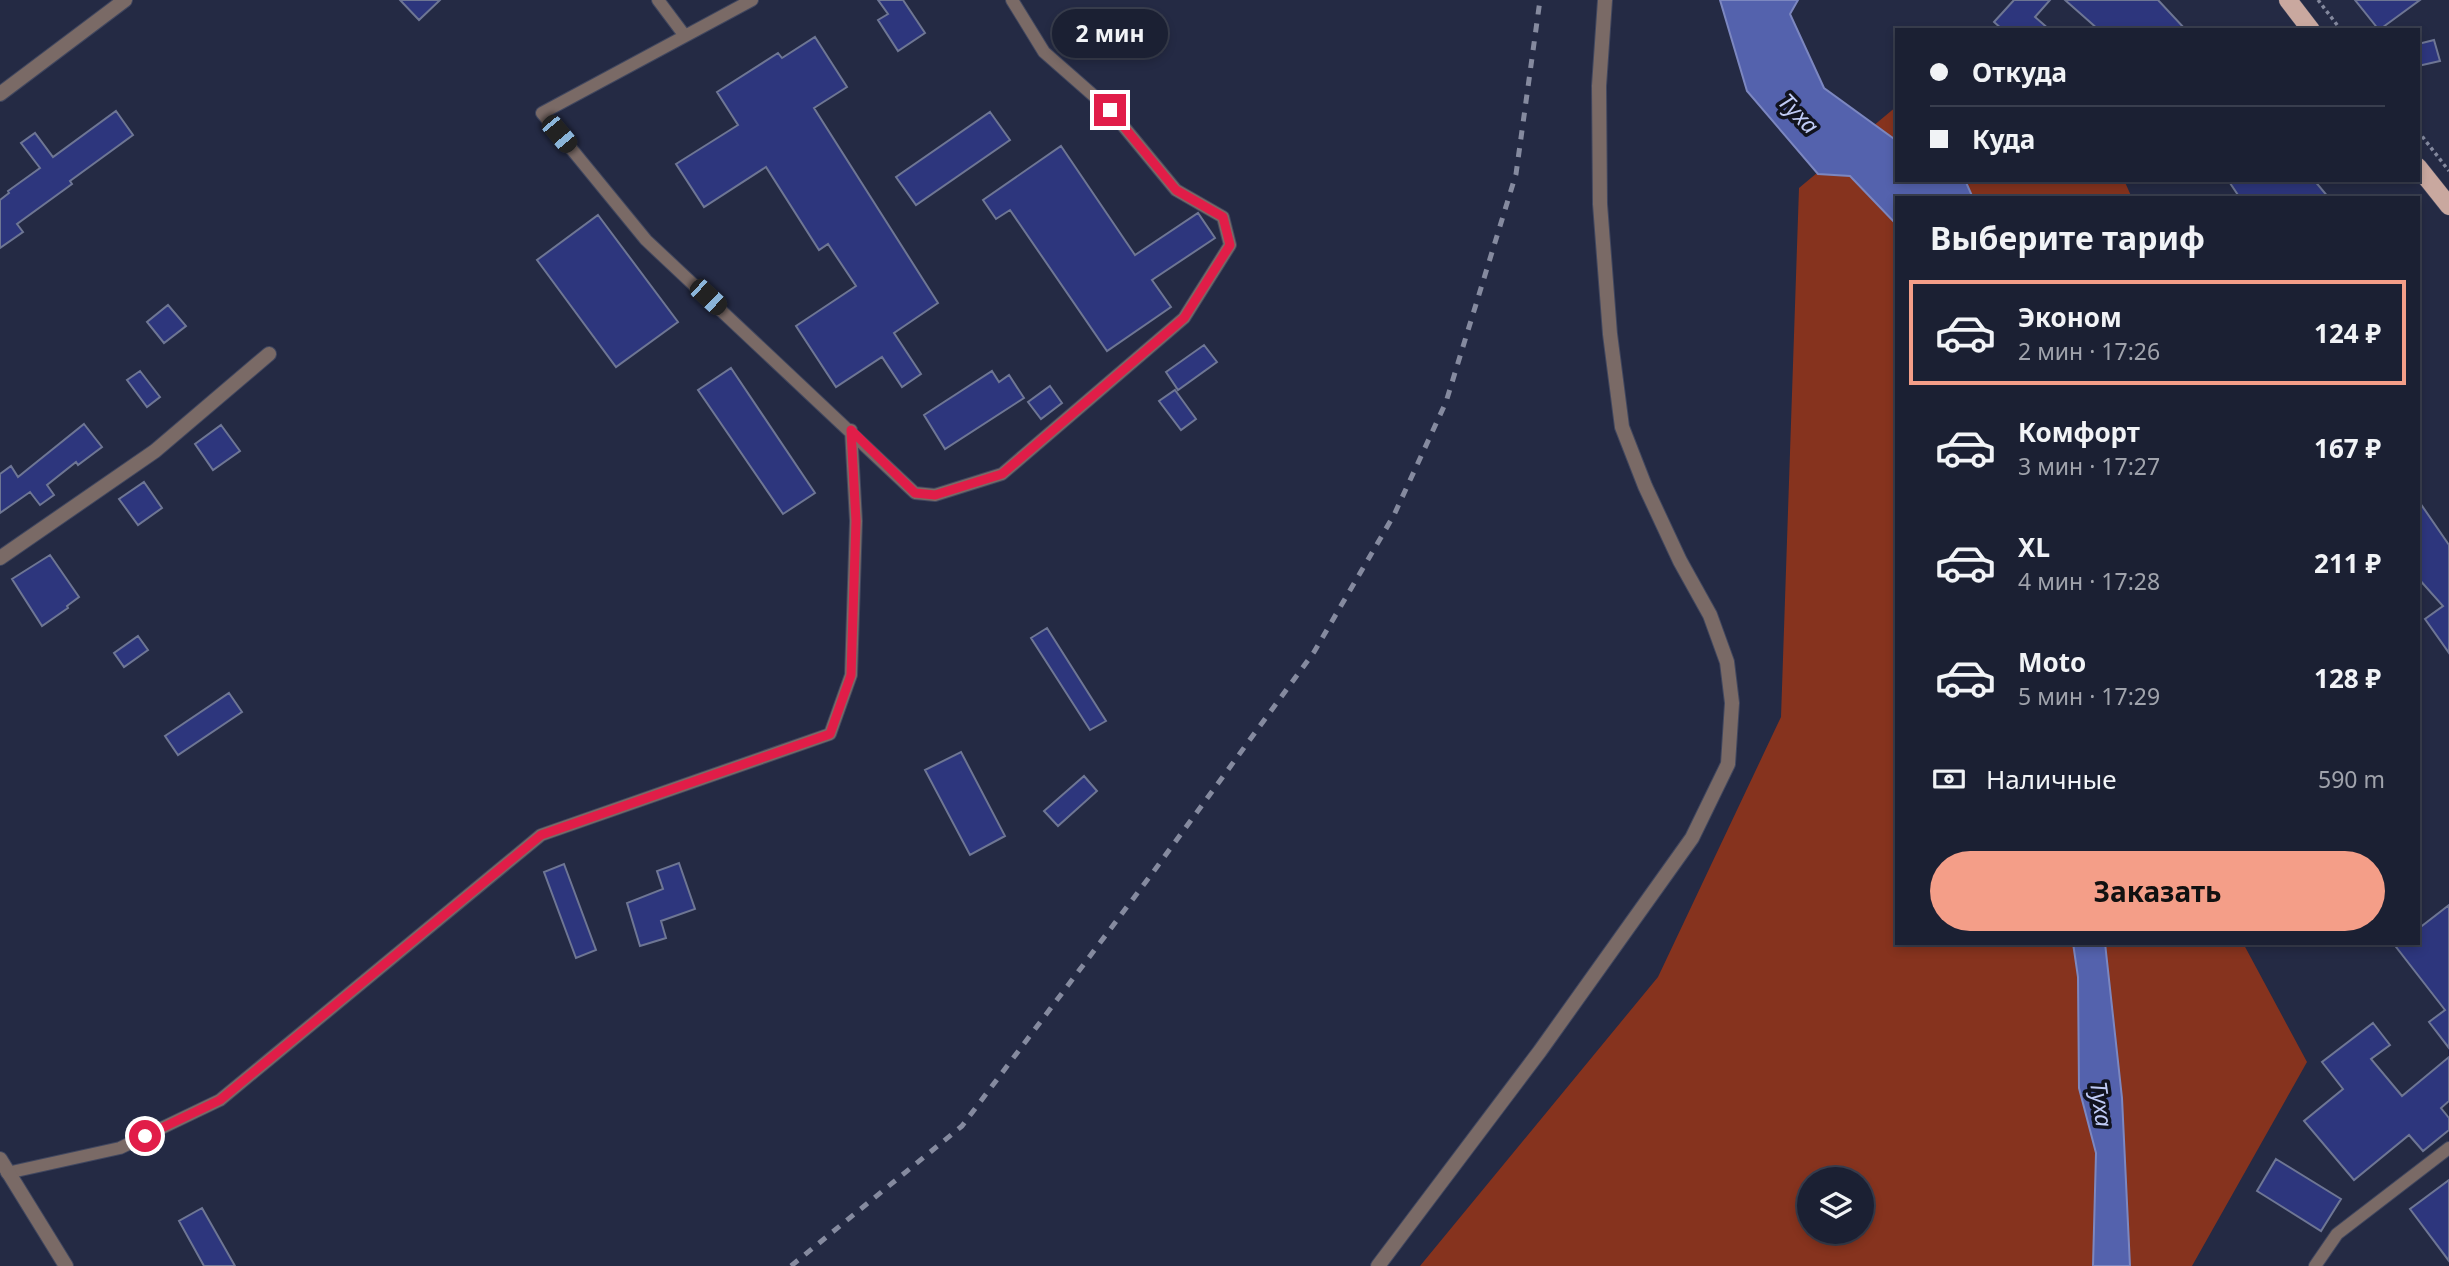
<!DOCTYPE html>
<html lang="ru">
<head>
<meta charset="utf-8">
<style>
	body { margin:0; font-family:"Noto Sans",sans-serif; background:#282d3f; color:#f1f3f6; height:100vh; display:flex; flex-direction:column; font-size:26px; white-space:nowrap }
	* { box-sizing:border-box; margin:0 }
	p { font-size:23px; color:#a0a3ac }
	.icon { flex:none; width:38px; height:38px; fill:none; stroke:currentColor; stroke-width:2; stroke-linecap:round; stroke-linejoin:round }
	.map { position:relative; flex:1; overflow:hidden }
	.side { position:absolute; left:1895px; top:196px; width:525px; height:749px; display:flex; flex-direction:column; background:#1b2033; border-radius:0px; box-shadow:0 4px 10px #0003,0 0 0 2px #393e4e }
	.side>* { flex:none }
	.banner { position:absolute; left:1895px; top:28px; width:525px; height:154px; border-radius:0px; box-shadow:0 4px 10px #0003,0 0 0 2px #393e4e; display:grid; align-content:center; height:154px; padding:0 35px; background:#1b2033 }
	.buttons { position:absolute; left:1797px; top:1167px; display:grid; gap:14px }
	.buttons a { display:grid; place-items:center; width:77px; height:77px; border-radius:50%; background:#1b2033; box-shadow:0 4px 10px #0003,0 0 0 2px #393e4e; font-size:35px }
	.end { position:absolute; width:32px; height:32px; margin:-16px; border:9px solid #e11d48; background:#fff; box-shadow:0 0 0 4px #fff }
	.from { border-radius:50% }
	.bubble { position:absolute; height:49px; border-radius:24px; background:#1b2033; box-shadow:0 4px 10px #0003,0 0 0 2px #393e4e; font-size:23px; font-weight:700; line-height:49px; text-align:center }
	.car { position:absolute; width:21px; height:42px; margin:-21px -10px; border-radius:9px; box-shadow:0 0 5px 2px #0007; background:linear-gradient(#222 24%,#8ab4d8 0 40%,#222 0 76%,#8ab4d8 0 86%,#222 0) }
	.banner b { display:flex; align-items:center; gap:24px; height:66px; font-size:26px }
	.banner b+b { border-top:2px solid #393e4e }
	.banner i { width:18px; height:18px; background:#f1f3f6 }
	ul { padding:0; list-style:none }
	li { display:flex; align-items:center; gap:21px; height:105px; margin:0 14px 10px; padding:0 21px; border:4px solid transparent; border-radius:0px }
	li div { flex:1 }
	li b { display:block; font-size:26px }
	li em { font-style:normal; font-weight:700 }
	li.selected { border-color:#f49e88 }
	li>.icon { width:63px; height:63px; stroke-width:1.5 }
	h2 { padding:0 35px; font-size:32px; line-height:84px }
	.pay { display:flex; align-items:center; gap:18px; height:77px; padding:0 35px; font-size:26px }
	.pay p { margin-inline-start:auto }
	.button { display:flex; gap:14px; margin-top:auto; padding:14px 35px }
	.button a { flex:1; height:80px; border-radius:42px; background:#f49e88; color:#111; font-size:28px; font-weight:700; line-height:80px; text-align:center }
	.map>svg:first-child { display:block }
	.forest { fill:#86331e; fill-rule:evenodd }
	.water { fill:#5462ad; stroke:#7c87c0; stroke-width:2 }
	.building { fill:#2d367d; stroke:#6e7694; stroke-width:2 }
	.lines { fill:none; stroke-linecap:round; stroke-linejoin:round }
	.lane-casing { stroke:#41475f; stroke-width:14 }
	.street-casing { stroke:#41475f; stroke-width:16 }
	.primary-casing { stroke:#41475f; stroke-width:19 }
	.path { stroke:#83889d; stroke-width:3.5; stroke-dasharray:3.5 3.5; stroke-linecap:butt }
	.lane { stroke:#7a6a66; stroke-width:12 }
	.street { stroke:#7a6a66; stroke-width:14 }
	.primary { stroke:#c9a89f; stroke-width:18 }
	.rail { stroke:#858a9f; stroke-width:5; stroke-dasharray:9 9; stroke-linecap:butt }
	.route { stroke:#e11d48; stroke-width:9 }
	.labels { text-anchor:middle; dominant-baseline:central; stroke-width:7; stroke-linejoin:round; paint-order:stroke }
	.water-label { font-size:23px; font-style:italic; fill:#c0cbf5; stroke:#11131f }
</style>
</head>
<body>
<div class="map">
<svg width="2449" height="1266" viewBox="0 0 2449 1266">
	<rect width="100%" height="100%" fill="#242a44"/>
	<path class="forest" d="M1897 106V180H2124L2132 198H1897V943H2243L2307 1062 2192 1266H1420L1658 977 1781 717 1799 188ZM1810 1180H1862V1232H1810Z"/>
	<path class="water" d="M1720 0H1798L1790 14 1824 88 1897 141V180H1965L1973 198H1897V225L1850 176 1818 174 1747 91Z
		M2073 943H2105L2122 1098 2130 1266H2093L2096 1153 2079 1088 2078 977Z"/>
	<path class="building" d="M400 0H440L419 20Z
		M878 0H903L925 33 898 51 878 20 888 14Z
		M2014 0H2050L2035 17 2050 30H2003L1994 22Z
		M2065 0H2158L2186 30H2099Z
		M2355 0H2420L2379 30Z
		M815 37 847 87 814 108 938 303 894 333 921 374 902 387 882 357 836 387 796 326 856 286 828 244 819 250 766 167 704 207 676 164 738 125 717 92 778 53 782 58Z
		M2434 40 2440 61 2418 66V44Z
		M116 111 133 135 70 181 72 184 17 224 23 232 0 248V200L9 193 8 191 40 168 21 143 35 133 53 157Z
		M990 112 1010 140 916 205 896 177Z
		M1061 146 1135 255 1198 213 1215 238 1152 280 1171 307 1107 351 1010 210 996 219 983 200Z
		M2228 180H2314L2329 198H2240Z
		M598 215 678 322 616 367 537 260Z
		M168 305 186 326 164 343 147 322Z
		M1204 345 1217 362 1178 390 1166 372Z
		M731 368 815 493 783 514 698 390Z
		M140 371 160 397 147 407 127 380Z
		M992 371 999 382 1009 375 1024 398 945 449 924 415Z
		M1050 386 1062 403 1041 419 1028 402Z
		M1175 390 1196 419 1181 430 1159 401Z
		M84 424 102 447 78 465 76 462 47 485 54 495 40 505 30 492 0 513V474L11 466 18 477Z
		M221 425 240 451 213 470 195 444Z
		M144 482 162 508 138 525 119 499Z
		M2418 500 2449 545V653L2425 619 2443 606 2418 578Z
		M50 555 79 597 67 606 68 608 42 626 12 579Z
		M1047 628 1106 721 1090 730 1031 638Z
		M138 636 148 650 124 667 114 653Z
		M229 693 242 712 178 755 165 736Z
		M961 752 1005 836 970 855 925 770Z
		M1084 776 1097 791 1058 826 1044 811Z
		M679 863 695 909 661 921 666 938 640 946 627 903 663 889 657 871Z
		M564 864 596 950 576 958 544 872Z
		M2449 905V1048L2429 1022 2445 1010 2393 943H2418V929Z
		M2373 1023 2390 1045 2371 1059 2402 1096 2449 1057V1101L2441 1108 2449 1118V1130L2423 1151 2409 1135 2354 1180 2304 1121 2343 1089 2322 1062Z
		M2276 1159 2341 1199 2321 1231 2257 1191Z
		M2449 1180V1261L2410 1209Z
		M202 1208 235 1266H204L179 1221Z"/>
	<g class="lines">
		<g class="lane-casing">
			<path id="lane" d="M658 0 685 36
				M752 0 542 113 646 240 915 493 935 495 1002 474 1184 318 1230 245 1223 217 1176 190 1110 110 1044 52 1012 0
				M7 1173 120 1148 220 1100 541 835 830 734 851 675 856 521 851 430
				M2315 1266 2337 1234 2449 1148"/>
		</g>
		<g class="street-casing">
			<path id="street" d="M0 94 125 0
				M0 558 155 451 269 354
				M0 1159 66 1266
				M1378 1266 1540 1051 1692 838 1728 764 1732 703 1727 662 1710 615 1680 561 1645 486 1622 427 1610 334 1600 204 1599 86 1605 0"/>
		</g>
		<g class="primary-casing">
			<path id="primary" d="M2288 0 2311 30
				M2418 167 2449 206"/>
		</g>
		<path class="path" d="M2318 0 2341 30
			M2418 131 2449 171"/>
		<use href="#lane" class="lane"/>
		<use href="#street" class="street"/>
		<use href="#primary" class="primary"/>
		<path class="rail" d="M791 1266 962 1126 1151 875 1314 652 1394 515 1446 402 1516 174 1540 0"/>
	</g>
	<g class="lines">
		<path class="route" d="M145 1136 220 1100 541 835 830 734 851 675 856 521 851 430 915 493 935 495 1002 474 1184 318 1230 245 1223 217 1176 190 1110 110"/>
	</g>
	<g class="labels">
		<g class="water-label">
			<text transform="translate(1799 113) rotate(46)">Туха</text>
			<text transform="translate(2102 1104) rotate(82)">Туха</text>
		</g>
	</g>
</svg>
<div class="buttons">
<a><svg class="icon" aria-label="layers" viewBox="0 0 24 24"><path d="M12 4l9 5-9 5-9-5zM3 14l9 5 9-5"/></svg></a>
</div>
<i class="end from" style="left:145px;top:1136px"></i>
<i class="end" style="left:1110px;top:110px"></i>
<div class="bubble" style="left:1052px;top:9px;width:116px">2 мин</div>
<i class="car" style="left:559px;top:134px;rotate:140deg"></i>
<i class="car" style="left:708px;top:297px;rotate:133deg"></i>
<div class="banner">
<b><i class="from"></i>Откуда</b>
<b><i></i>Куда</b>
</div>
<section class="side">
<h2>Выберите тариф</h2>
<ul>
<li class="selected"><svg class="icon" aria-label="car" viewBox="0 0 24 24"><path d="M5 17H2v-5l4-1 3-4h7l3 4 3 1v5h-3M9 17h6M6 11h13"/><circle cx="7" cy="17" r="2"/><circle cx="17" cy="17" r="2"/></svg><div><b>Эконом</b><p>2 мин · 17:26</p></div><em>124 ₽</em></li>
<li><svg class="icon" aria-label="car" viewBox="0 0 24 24"><path d="M5 17H2v-5l4-1 3-4h7l3 4 3 1v5h-3M9 17h6M6 11h13"/><circle cx="7" cy="17" r="2"/><circle cx="17" cy="17" r="2"/></svg><div><b>Комфорт</b><p>3 мин · 17:27</p></div><em>167 ₽</em></li>
<li><svg class="icon" aria-label="car" viewBox="0 0 24 24"><path d="M5 17H2v-5l4-1 3-4h7l3 4 3 1v5h-3M9 17h6M6 11h13"/><circle cx="7" cy="17" r="2"/><circle cx="17" cy="17" r="2"/></svg><div><b>XL</b><p>4 мин · 17:28</p></div><em>211 ₽</em></li>
<li><svg class="icon" aria-label="car" viewBox="0 0 24 24"><path d="M5 17H2v-5l4-1 3-4h7l3 4 3 1v5h-3M9 17h6M6 11h13"/><circle cx="7" cy="17" r="2"/><circle cx="17" cy="17" r="2"/></svg><div><b>Moto</b><p>5 мин · 17:29</p></div><em>128 ₽</em></li>
</ul>
<div class="pay"><svg class="icon" aria-label="cash" viewBox="0 0 24 24"><path d="M3 7h18v10H3z"/><circle cx="12" cy="12" r="2"/></svg>Наличные<p>590 m</p></div>
<div class="button"><a>Заказать</a></div>
</section>
</div>
</body>
</html>
